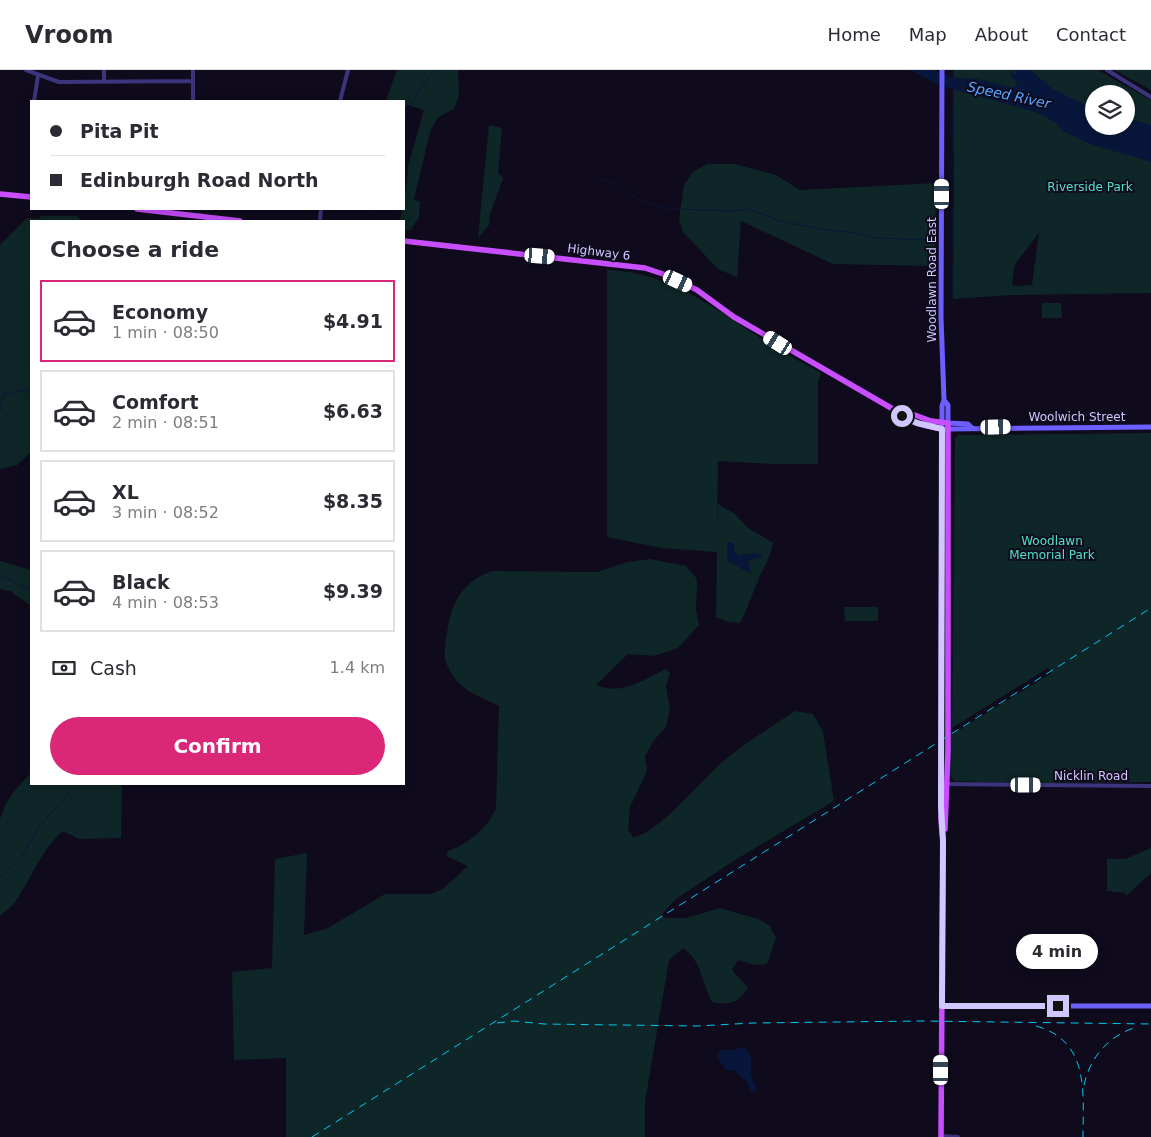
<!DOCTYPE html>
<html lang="en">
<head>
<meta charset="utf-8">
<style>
	body { margin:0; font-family:"DejaVu Sans",sans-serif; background:#f2f2f3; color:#2b2b33; height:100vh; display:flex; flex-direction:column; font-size:19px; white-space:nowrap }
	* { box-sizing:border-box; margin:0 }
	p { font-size:16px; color:#7c7c81 }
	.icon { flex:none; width:28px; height:28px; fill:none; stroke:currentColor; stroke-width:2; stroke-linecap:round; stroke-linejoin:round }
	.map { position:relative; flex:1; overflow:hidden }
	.panel { position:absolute; left:30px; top:150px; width:375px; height:565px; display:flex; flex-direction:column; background:#fff; border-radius:0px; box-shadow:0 2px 12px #0003 }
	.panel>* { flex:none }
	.hud { position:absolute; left:30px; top:30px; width:375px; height:110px; border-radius:0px; box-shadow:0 2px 12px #0003; display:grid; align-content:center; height:110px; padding:0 20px; background:#fff }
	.fabs { position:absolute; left:1085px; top:15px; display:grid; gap:10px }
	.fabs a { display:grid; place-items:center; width:50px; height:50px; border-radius:50%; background:#fff; box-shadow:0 2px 12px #0003; font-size:25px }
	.end { position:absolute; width:22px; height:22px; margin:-11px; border:6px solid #d1c7ff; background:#111; box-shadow:0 0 0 2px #111 }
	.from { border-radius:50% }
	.bubble { position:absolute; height:35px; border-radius:18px; background:#fff; box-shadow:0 2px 12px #0003; font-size:16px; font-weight:800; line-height:35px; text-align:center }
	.car { position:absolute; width:15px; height:30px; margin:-15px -8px; border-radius:6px; box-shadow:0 0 4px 1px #0007; background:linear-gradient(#fff 24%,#345 0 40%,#fff 0 76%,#345 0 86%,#fff 0) }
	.hud b { display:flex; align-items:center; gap:18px; height:48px; font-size:19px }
	.hud b+b { border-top:1px solid #e1e1e2 }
	.hud i { width:12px; height:12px; background:#2b2b33 }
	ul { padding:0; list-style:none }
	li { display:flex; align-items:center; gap:15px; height:82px; margin:0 10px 8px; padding:0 10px; border:2px solid #e1e1e2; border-radius:0px }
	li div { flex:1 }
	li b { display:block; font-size:19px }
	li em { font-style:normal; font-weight:800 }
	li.on { border-color:#db2777 }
	li>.icon { width:45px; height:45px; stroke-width:1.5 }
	h2 { padding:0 20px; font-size:22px; line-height:60px }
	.pay { display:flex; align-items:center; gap:12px; height:55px; padding:0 20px; font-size:19px }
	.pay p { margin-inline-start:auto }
	.primary-button { display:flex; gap:10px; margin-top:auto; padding:10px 20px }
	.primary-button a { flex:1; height:58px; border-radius:30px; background:#db2777; color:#fff; font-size:20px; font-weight:800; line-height:58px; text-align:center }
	header { display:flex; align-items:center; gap:30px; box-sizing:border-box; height:70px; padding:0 25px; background:#fff; border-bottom:1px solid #e1e1e2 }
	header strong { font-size:24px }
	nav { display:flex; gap:28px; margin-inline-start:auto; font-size:18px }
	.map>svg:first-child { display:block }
	.green { fill:#0e2627; fill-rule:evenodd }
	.water { fill:#07163a }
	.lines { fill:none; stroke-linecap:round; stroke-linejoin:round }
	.stream { stroke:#07163a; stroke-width:1 }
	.street { stroke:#3c357d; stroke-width:4 }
	.secondary { stroke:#6d5eff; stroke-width:5 }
	.primary { stroke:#c94eff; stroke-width:5.5 }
	.rail { stroke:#00c9f2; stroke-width:1; stroke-dasharray:8 6; stroke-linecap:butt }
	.route { stroke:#d1c7ff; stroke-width:6 }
	.labels { text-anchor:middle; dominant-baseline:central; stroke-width:4; stroke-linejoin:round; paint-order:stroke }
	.park-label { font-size:12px; fill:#51e1c7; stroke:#0f0b1d }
	.street-label { font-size:12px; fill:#d1c7ff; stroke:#0f0b1d }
	.water-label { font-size:14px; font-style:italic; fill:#55a5ff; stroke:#0f0b1d }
</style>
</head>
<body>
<header>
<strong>Vroom</strong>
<nav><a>Home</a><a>Map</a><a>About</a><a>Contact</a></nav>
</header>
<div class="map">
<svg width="1151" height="1067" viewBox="0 0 1151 1067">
	<rect width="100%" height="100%" fill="#0f0b1d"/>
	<path class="green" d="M397 0H458L459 25 454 39 438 47 430 62 414 129 420 132 419 147 410 161 404 160V151H400L402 139H404L408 96 424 40 408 35 404 39V31H386Z
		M953 0H1098L1151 30V223L1010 225 953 229 954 85ZM1094 24H1126V56H1094ZM1039 163 1032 215 1014 216 1012 213 1015 194Z
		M1114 0H1151V20Z
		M489 55 502 58 498 103 503 108 490 144 489 155 478 168Z
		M707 94H734L776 105 800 120 936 113 935 196 833 194 741 151 737 207 718 199 683 162 679 150 684 115 693 102Z
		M41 146H77L83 151H31V382L17 395 0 399V175L26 149 32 148 40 149Z
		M607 200C669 202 712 237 762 269 781 281 801 292 821 303L818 312V394H772L718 391 717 460 718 434 735 444 749 459 759 464 773 473C769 492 763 497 757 513 751 527 747 540 740 553L728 552 716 547 717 482 661 478 607 467ZM733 472 735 482 739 486 753 483 748 491 750 503 727 490Z
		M1042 233H1061L1062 248H1042Z
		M1151 363V712L1021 713 954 711 950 705 951 665 1052 603 1048 598 952 658 955 368 958 365Z
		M650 489 686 496 697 509 696 539 699 555 678 578 654 586 628 584 596 615C622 626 642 610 666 599L670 603 666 616 670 640 666 657 654 670 645 686 647 701 630 737 628 759 633 767C657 765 700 712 720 694 743 674 770 658 795 641L813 644 823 662 834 731 732 792 676 829 662 844 664 848H686L720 838 758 849 769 855 776 868 767 894 754 895 738 890 732 900 748 918C737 934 730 935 712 932 702 913 702 891 683 878L669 890 645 1032V1067H286V988L234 990 232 902 272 898 275 789 307 783 304 865 328 858 385 824H431L443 819 468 796 446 786 448 781C467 775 489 757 496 738L499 636C483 628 464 622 454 607 442 590 444 582 447 563 451 533 462 512 492 501L597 502 627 492Z
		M0 491 31 500V536L10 521 0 519Z
		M844 537H878V551H845Z
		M31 703V714H122L121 768 79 769 63 761C39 783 34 804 17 829 13 836 5 841 0 846V749C6 729 17 717 31 703Z
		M1151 778V803L1126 826 1125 823 1107 821V789H1125Z"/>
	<path class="water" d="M910 0H934L955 8 978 9 1014 18 1018 12 1012 9 1010 1 1017 6 1015 0H1030L1054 20 1094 39V56H1126V48L1151 55V92L1090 74 1063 61 1056 53 1038 43 939 15Z
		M728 472H733L735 482 739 486 753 483 761 484 762 486 748 491 751 500 750 503 727 490V474Z
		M741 977 748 980 751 990V1007L757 1018 753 1023 750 1021 746 1010 738 1005 737 1001 726 1000 717 987 720 980H734Z"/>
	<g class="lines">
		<path class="stream" d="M953 22 958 17
			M404 49C412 31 421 15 435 0
			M598 108 616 115 643 132 671 139 734 141 749 139 780 151 826 160 850 162 875 168 935 170
			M952 120 953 30
			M952 128 953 185
			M368 151 369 143 375 139
			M952 229 953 192
			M0 334 4 323 13 324 21 320 31 323
			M0 337 2 339 0 340
			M0 505 31 520
			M22 786 39 757 77 714
			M0 808 20 789"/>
		<path class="street" d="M26 0 59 12 193 11
			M104 0V12
			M1107 0 1151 27
			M34 31 38 6
			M193 31V0
			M340 31 348 0
			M320 151 321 139
			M946 714 1151 716
			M941 1066 958 1067"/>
		<path class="secondary" d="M944 330 948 335V353L968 354 972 358
			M942 354V336L944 330 941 247 942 0
			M945 359 1151 357
			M942 936H1151"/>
		<path class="primary" d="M0 124 31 127
			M137 139 240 151
			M404 171 645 198 666 205 697 220 734 247 898 342C908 353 927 356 942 359L941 751 943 771 941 1067
			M898 342 904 341 931 351 948 353V681L945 759"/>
		<path class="rail" d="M497 953 514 951 544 954 697 956 753 953 922 951 1151 954
			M1036 956C1090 971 1083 1023 1083 1067
			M1084 1015C1090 987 1109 965 1137 957
			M312 1067 1151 538"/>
	</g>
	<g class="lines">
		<path class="route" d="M902 346 917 353 942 359 941 736 943 771 942 936H1058"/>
	</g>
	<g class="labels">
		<g class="park-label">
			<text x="1090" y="117">Riverside Park</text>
			<text x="1052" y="471">Woodlawn<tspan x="1052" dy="14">Memorial Park</tspan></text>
		</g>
		<g class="street-label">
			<text transform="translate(599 182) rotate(7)">Highway 6</text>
			<text transform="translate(932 210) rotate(-90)">Woodlawn Road East</text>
			<text x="1077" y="347">Woolwich Street</text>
			<text x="1091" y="706">Nicklin Road</text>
		</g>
		<g class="water-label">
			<text transform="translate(1009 25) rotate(12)">Speed River</text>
		</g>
	</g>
</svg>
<div class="fabs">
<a><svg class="icon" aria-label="layers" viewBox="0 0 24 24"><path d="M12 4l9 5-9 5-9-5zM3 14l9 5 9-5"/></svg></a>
</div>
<i class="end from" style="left:902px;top:346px"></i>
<i class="end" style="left:1058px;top:936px"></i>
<div class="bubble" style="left:1016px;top:864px;width:82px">4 min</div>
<i class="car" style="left:942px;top:124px;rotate:0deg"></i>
<i class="car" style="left:540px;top:186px;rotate:95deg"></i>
<i class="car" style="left:678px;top:211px;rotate:115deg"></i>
<i class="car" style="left:778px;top:273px;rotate:302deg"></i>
<i class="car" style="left:996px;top:357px;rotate:89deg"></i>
<i class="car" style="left:1026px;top:715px;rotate:90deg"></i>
<i class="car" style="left:941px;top:1000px;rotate:0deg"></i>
<div class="hud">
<b><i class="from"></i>Pita Pit</b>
<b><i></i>Edinburgh Road North</b>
</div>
<section class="panel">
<h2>Choose a ride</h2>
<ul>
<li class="on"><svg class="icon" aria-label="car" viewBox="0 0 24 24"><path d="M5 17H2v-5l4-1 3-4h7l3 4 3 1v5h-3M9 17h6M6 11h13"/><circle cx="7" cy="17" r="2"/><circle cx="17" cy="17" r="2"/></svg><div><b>Economy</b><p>1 min · 08:50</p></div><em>$4.91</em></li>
<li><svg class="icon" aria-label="car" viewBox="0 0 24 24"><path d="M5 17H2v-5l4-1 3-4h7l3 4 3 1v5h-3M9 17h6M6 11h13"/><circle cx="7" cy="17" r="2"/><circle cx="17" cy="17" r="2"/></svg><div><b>Comfort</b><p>2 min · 08:51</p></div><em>$6.63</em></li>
<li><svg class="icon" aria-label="car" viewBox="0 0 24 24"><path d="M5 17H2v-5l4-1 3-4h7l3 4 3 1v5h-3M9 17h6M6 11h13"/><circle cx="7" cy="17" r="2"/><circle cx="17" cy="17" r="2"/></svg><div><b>XL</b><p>3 min · 08:52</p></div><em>$8.35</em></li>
<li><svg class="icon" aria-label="car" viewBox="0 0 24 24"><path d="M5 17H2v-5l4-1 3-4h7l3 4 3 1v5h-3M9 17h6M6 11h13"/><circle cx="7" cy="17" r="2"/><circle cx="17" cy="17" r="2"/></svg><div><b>Black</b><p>4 min · 08:53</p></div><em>$9.39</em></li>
</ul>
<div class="pay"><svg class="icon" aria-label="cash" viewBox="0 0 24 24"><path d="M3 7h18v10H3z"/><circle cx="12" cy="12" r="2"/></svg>Cash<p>1.4 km</p></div>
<div class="primary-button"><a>Confirm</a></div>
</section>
</div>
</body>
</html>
